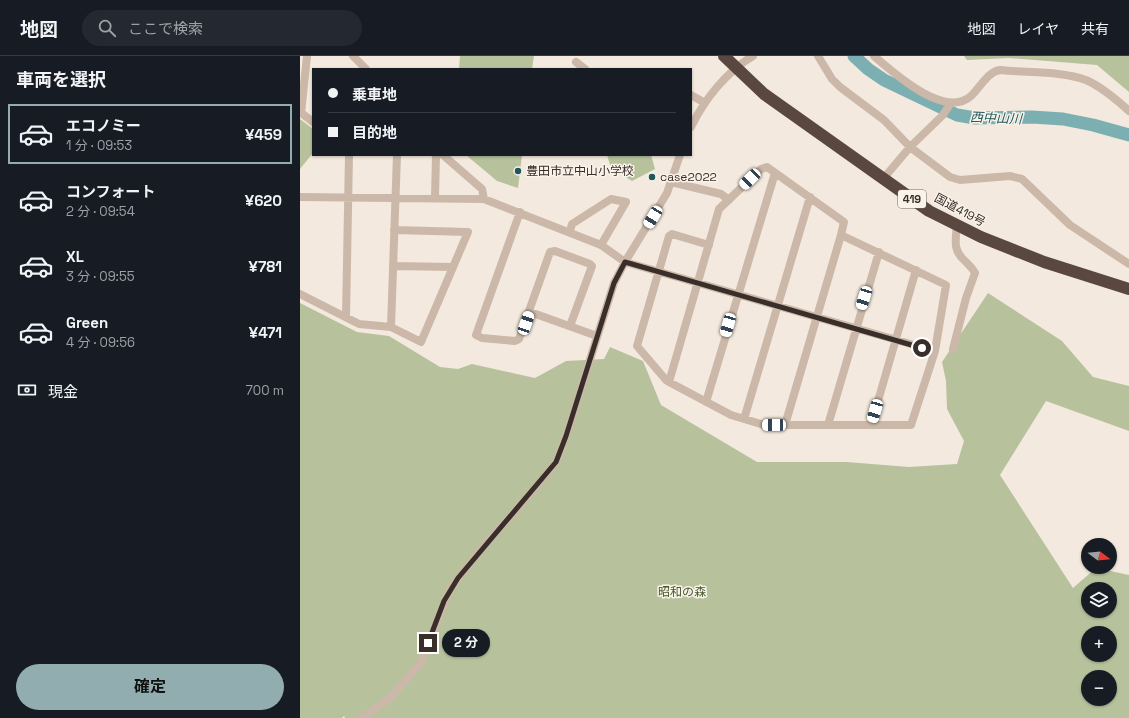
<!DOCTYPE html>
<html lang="ja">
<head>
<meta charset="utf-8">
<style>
	body { margin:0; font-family:"Space Grotesk","Noto Sans JP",sans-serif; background:#242831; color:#f1f3f6; height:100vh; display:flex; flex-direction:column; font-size:15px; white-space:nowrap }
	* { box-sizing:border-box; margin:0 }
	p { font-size:13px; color:#9ea1a6 }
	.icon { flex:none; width:22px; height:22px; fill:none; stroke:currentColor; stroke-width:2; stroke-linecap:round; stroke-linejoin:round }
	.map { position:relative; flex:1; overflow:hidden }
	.sheet { display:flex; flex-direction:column; background:#171b24; width:300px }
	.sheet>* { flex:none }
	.guide { position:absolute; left:12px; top:12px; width:380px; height:88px; border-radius:0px; box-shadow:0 1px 3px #0004; display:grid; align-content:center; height:88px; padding:0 16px; background:#171b24 }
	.needle { width:26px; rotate:106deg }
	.controls { position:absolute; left:781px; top:482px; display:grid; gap:8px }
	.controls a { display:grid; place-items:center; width:36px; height:36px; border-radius:50%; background:#171b24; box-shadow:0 1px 3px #0004; font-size:20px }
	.end { position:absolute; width:18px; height:18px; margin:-9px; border:5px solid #392e29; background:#fff; box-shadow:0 0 0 2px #fff }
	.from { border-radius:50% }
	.bubble { position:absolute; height:28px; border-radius:14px; background:#171b24; box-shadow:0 1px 3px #0004; font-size:13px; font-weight:700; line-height:28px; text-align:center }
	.car { position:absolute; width:12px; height:24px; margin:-12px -6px; border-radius:5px; box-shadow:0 0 3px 1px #0007; background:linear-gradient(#fff 24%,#345 0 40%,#fff 0 76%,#345 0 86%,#fff 0) }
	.guide b { display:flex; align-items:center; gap:14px; height:38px; font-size:15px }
	.guide b+b { border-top:1px solid #363941 }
	.guide i { width:10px; height:10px; background:#f1f3f6 }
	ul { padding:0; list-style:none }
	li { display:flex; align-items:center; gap:12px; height:60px; margin:0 8px 6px; padding:0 8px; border:2px solid transparent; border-radius:0px }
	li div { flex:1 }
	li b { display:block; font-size:15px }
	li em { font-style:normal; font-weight:700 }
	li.on { border-color:#92adb0 }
	li>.icon { width:36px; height:36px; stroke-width:1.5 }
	h2 { padding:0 16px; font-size:18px; line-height:48px }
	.pay { display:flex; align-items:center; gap:10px; height:44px; padding:0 16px; font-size:15px }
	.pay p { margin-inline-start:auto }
	.action { display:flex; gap:8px; margin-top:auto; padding:8px 16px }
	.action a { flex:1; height:46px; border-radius:24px; background:#92adb0; color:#111; font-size:16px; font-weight:700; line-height:46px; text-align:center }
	header { display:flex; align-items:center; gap:24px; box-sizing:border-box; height:56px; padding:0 20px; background:#171b24; border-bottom:1px solid #363941 }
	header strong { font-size:19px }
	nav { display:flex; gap:22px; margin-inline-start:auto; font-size:14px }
	.search { width:280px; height:36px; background:#242831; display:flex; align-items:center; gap:10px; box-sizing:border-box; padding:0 14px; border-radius:22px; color:#9ea1a6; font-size:15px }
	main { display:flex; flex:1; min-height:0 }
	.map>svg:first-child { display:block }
	.green { fill:#b7c29d; fill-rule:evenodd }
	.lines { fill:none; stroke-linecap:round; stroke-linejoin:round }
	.river { stroke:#7cafb1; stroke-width:13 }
	.minor { stroke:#cbb8a9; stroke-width:8 }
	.highway { stroke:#5a4840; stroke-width:12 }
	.route { stroke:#392e29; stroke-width:5 }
	.poi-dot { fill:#1e585b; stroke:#faf3ea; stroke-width:1.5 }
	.labels { text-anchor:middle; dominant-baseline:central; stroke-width:3; stroke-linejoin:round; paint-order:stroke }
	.shield { fill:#faf3ea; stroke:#736963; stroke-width:1 }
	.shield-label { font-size:11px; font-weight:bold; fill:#392e29 }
	.poi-label { font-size:12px; fill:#392e29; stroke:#faf3ea; text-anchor:start }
	.street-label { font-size:12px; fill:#392e29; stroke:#faf3ea }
	.park-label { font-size:12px; fill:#48572c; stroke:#faf3ea }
	.water-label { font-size:13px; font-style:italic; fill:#1e585b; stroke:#faf3ea }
</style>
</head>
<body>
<header>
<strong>地図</strong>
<div class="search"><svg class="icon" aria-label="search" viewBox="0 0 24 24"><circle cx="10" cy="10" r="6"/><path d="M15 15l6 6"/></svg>ここで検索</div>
<nav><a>地図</a><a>レイヤ</a><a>共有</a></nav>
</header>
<main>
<section class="sheet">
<h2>車両を選択</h2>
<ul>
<li class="on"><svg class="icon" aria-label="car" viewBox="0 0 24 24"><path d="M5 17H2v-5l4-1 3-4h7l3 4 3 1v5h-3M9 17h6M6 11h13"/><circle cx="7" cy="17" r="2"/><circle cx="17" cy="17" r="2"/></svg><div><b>エコノミー</b><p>1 分 · 09:53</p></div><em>¥459</em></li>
<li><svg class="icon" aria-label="car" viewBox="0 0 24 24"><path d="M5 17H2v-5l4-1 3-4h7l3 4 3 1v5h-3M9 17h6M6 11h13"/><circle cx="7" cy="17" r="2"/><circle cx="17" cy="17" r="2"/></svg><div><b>コンフォート</b><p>2 分 · 09:54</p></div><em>¥620</em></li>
<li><svg class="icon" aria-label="car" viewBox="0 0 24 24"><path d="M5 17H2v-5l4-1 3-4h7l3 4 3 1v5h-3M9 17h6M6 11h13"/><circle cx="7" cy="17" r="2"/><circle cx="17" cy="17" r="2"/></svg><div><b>XL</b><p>3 分 · 09:55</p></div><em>¥781</em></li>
<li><svg class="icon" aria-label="car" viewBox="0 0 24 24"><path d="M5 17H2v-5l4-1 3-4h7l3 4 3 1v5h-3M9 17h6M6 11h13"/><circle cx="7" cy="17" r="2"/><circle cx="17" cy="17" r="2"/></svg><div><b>Green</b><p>4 分 · 09:56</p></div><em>¥471</em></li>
</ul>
<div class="pay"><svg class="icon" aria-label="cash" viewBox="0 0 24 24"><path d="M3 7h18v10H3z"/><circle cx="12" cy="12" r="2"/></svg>現金<p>700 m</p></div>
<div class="action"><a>確定</a></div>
</section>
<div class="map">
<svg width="829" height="662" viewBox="0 0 829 662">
	<rect width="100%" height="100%" fill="#f3e9de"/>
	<path class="green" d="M160 0H234L232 13H159Z
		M664 0H829V36L797 9 709 2 667 4Z
		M0 63 13 73V97L0 113Z
		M166 99H222L218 132 197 125Z
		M307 99H351L355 113 332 125 311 112Z
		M688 237 762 285 793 321 829 330V375L746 345 700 419 773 532 796 512 829 519V662H45L44 660 42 662H0V247L57 276 89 280 140 311 158 313 172 308 235 322 266 305 304 303 310 291 343 305 361 349 457 406H547L609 411 657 408 664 385 647 353 646 325 642 306ZM788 533H810V555H788ZM788 577H810V599H788ZM788 621H810V643H788Z"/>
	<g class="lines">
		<path class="river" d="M554 0 568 13 584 24 657 59 675 62 732 61 763 63 793 69 829 79"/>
		<path class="minor" d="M53 0 66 13
			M518 0 532 23 540 31 584 64 610 91 650 121 660 124 710 120 722 123 770 169 829 208
			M574 0C595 18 645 63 671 40 680 32 687 16 700 14 727 17 762 15 786 24 802 31 817 44 829 55
			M276 6 285 13
			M391 39 405 47
			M0 56 13 66
			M1 57 7 0
			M391 71C404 44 427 15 453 0
			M143 99 182 133 184 143
			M583 123 610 91 643 59 650 48
			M371 126 421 138 429 144
			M0 141 184 143 301 189 325 206 635 295
			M135 142 136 99
			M220 156 176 279 182 282 215 285 219 283 250 196 255 195 290 208 292 210 270 270
			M270 175 272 168 311 143 326 146 301 189
			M93 210 153 211
			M0 238 59 268 91 271 121 286 168 176 94 174
			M230 256 297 280
			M46 261 49 99
			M91 271 97 99
			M653 293 666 242 675 217C672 211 669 209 665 205 652 194 656 183 657 168
			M369 326 419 153 461 113 467 111 544 166 541 179 646 229 635 295 611 369H464L431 359 369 326 366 324 337 290 369 180 372 178 409 189
			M406 346 475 117
			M444 363 510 141
			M485 369 541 179
			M528 369 579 196
			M571 369 616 214
			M62 662 90 642 120 608 150 533 182 492 232 436 256 406 266 380 314 227 325 206 367 137 380 99"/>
		<path class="highway" d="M424 0 464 38 629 155 681 181 744 206 829 233"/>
	</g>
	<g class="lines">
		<path class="route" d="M128 587 144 545 158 522 256 406 266 380 314 227 325 206 622 292"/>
	</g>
	<g class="poi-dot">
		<circle cx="218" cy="115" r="4"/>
		<circle cx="352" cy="121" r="4"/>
	</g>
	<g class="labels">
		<rect class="shield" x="598" y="134" width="28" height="18" rx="3"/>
		<g class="shield-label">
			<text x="612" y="143">419</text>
		</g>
		<g class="poi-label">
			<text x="226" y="115">豊田市立中山小学校</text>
			<text x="360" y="121">case2022</text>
		</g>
		<g class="street-label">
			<text transform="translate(660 154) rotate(28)">国道419号</text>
		</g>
		<g class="park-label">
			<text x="382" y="536">昭和の森</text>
		</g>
		<g class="water-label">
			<text transform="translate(696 62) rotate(2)">西中山川</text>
		</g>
	</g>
</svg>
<div class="controls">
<a><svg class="needle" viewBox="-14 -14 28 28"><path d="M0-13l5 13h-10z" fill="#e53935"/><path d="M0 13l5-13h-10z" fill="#9ea1a6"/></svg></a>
<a><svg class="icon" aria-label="layers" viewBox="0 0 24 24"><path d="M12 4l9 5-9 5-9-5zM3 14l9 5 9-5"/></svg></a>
<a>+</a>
<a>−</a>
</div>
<i class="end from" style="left:622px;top:292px"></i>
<i class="end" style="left:128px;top:587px"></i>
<div class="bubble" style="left:142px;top:573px;width:48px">2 分</div>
<i class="car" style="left:450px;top:123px;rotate:226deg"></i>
<i class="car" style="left:353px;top:161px;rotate:211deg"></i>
<i class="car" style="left:564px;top:242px;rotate:197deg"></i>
<i class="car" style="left:226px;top:267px;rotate:19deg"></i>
<i class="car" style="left:428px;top:269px;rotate:196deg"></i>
<i class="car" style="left:575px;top:355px;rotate:196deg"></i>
<i class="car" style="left:474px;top:369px;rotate:270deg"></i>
<div class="guide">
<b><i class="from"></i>乗車地</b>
<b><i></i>目的地</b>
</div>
</div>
</main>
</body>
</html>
